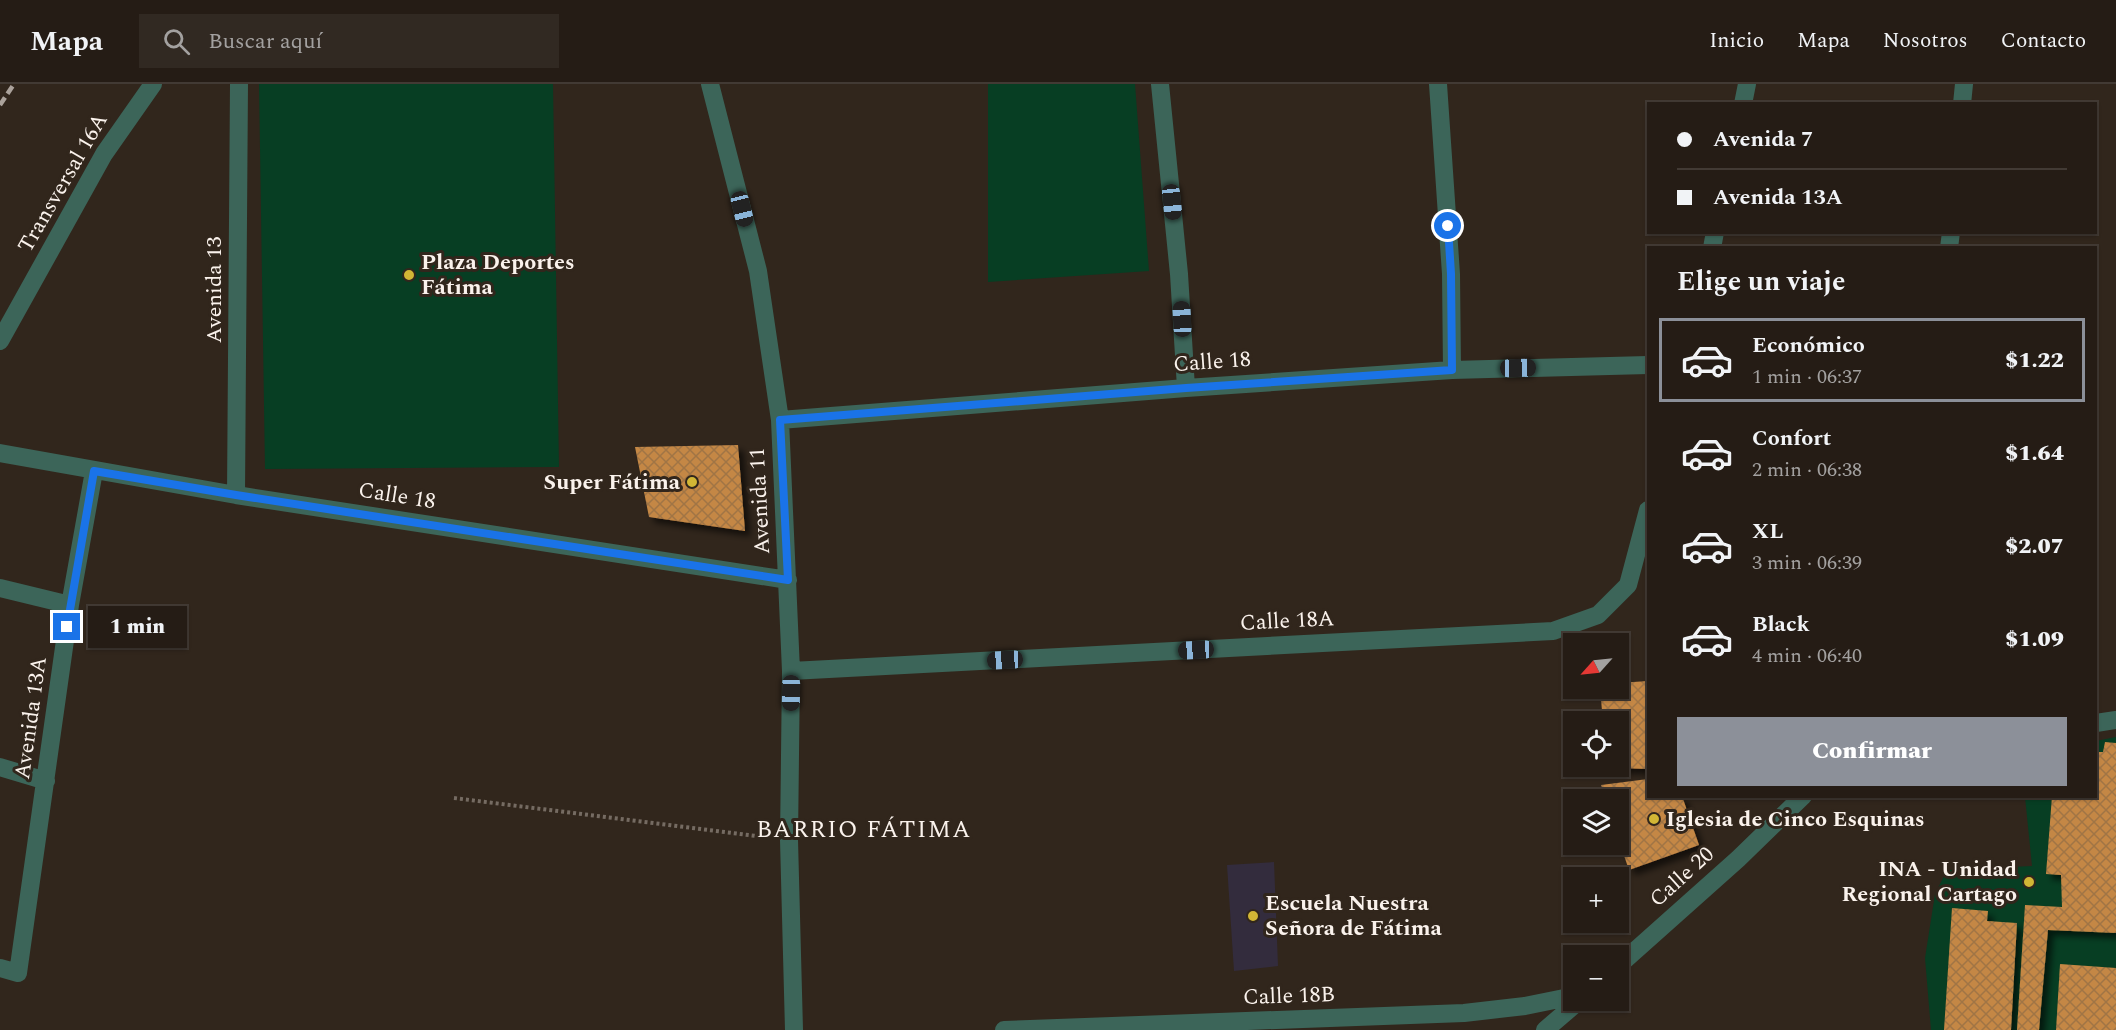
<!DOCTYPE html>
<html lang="es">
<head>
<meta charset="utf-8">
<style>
	body { margin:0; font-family:Spectral,serif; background:#312922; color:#f1f3f6; height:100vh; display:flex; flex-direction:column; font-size:22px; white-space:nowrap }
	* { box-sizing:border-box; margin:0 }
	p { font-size:20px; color:#a3a1a0 }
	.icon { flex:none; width:33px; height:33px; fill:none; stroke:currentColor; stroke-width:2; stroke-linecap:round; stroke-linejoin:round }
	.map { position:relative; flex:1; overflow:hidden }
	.details { position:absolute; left:1647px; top:162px; width:450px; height:552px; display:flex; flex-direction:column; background:#251c15; border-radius:0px; box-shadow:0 2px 4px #0004,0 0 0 2px #423a34 }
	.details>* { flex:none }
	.hud { position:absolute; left:1647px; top:18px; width:450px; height:132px; border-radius:0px; box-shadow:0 2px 4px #0004,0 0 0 2px #423a34; display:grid; align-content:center; height:132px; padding:0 30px; background:#251c15 }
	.needle { width:39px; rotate:243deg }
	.controls { position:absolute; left:1563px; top:549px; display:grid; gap:12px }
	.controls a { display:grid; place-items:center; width:66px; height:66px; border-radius:0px; background:#251c15; box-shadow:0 2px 4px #0004,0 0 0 2px #423a34; font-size:30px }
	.end { position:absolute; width:27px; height:27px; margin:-14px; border:8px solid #1a73e8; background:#fff; box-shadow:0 0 0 3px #fff }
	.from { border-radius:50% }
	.bubble { position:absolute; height:42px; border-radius:0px; background:#251c15; box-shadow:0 2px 4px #0004,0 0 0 2px #423a34; font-size:20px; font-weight:800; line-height:42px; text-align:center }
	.car { position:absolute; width:18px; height:36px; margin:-18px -9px; border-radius:8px; box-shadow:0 0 4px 2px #0007; background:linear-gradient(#222 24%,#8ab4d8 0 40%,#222 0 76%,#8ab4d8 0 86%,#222 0) }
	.hud b { display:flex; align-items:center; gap:21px; height:57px; font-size:22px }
	.hud b+b { border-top:2px solid #423a34 }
	.hud i { width:15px; height:15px; background:#f1f3f6 }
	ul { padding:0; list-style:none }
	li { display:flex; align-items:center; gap:18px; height:84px; margin:0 12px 9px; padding:0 18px; border:3px solid transparent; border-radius:0px }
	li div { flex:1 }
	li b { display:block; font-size:22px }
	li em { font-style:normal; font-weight:800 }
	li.selected { border-color:#8c9099 }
	li>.icon { width:54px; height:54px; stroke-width:1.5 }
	h2 { padding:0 30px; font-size:27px; line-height:72px }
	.cta { display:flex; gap:12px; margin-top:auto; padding:12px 30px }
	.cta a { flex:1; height:69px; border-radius:0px; background:#8c9099; color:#fff; font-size:24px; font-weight:800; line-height:69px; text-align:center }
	header { display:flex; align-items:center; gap:36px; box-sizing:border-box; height:84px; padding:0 30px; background:#251c15; border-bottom:2px solid #423a34 }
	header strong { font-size:28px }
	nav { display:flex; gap:33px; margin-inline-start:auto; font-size:21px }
	.search { width:420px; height:54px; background:#312922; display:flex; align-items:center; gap:15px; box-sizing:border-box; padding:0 21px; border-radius:0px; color:#a3a1a0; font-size:22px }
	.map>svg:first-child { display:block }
	.education { fill:#332c3d }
	.green { fill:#073e23 }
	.building { fill:url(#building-cross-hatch); filter:url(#shadow) }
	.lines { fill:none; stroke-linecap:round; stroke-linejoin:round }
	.path { stroke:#756b62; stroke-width:4; stroke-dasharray:3 3; stroke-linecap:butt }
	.minor { stroke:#3c6559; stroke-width:18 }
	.rail { stroke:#aba29b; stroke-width:4.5; stroke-dasharray:9 4.5; stroke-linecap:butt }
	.route { stroke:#1a73e8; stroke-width:8 }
	.poi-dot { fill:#d2b635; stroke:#31261c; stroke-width:2 }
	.labels { text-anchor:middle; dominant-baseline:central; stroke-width:6; stroke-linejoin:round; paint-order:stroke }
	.street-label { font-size:22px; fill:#faf2ec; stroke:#31261c }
	.poi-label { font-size:22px; font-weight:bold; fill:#faf2ec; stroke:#31261c; text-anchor:start }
	.neighbourhood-label { font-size:24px; letter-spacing:1.5px; fill:#faf2ec; stroke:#31261c }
</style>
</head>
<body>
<header>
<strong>Mapa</strong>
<div class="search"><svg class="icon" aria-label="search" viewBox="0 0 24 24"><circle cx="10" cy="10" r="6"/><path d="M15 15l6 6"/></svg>Buscar aquí</div>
<nav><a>Inicio</a><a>Mapa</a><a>Nosotros</a><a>Contacto</a></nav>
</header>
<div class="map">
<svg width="2116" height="946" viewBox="0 0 2116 946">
	<defs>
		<pattern id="building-cross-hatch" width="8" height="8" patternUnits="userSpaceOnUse" patternTransform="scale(1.5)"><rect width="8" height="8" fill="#c48744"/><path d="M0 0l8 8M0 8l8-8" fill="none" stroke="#a07445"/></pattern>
		<filter id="shadow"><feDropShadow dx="5.5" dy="5.5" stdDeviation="3" flood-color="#0009"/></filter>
	</defs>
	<rect width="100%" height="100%" fill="#31261c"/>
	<path class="education" d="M1274 778 1278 882 1234 887 1227 781Z"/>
	<path class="green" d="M259 0H553L559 383 265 385Z
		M988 0H1135L1149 187 988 198Z
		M2116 653V946H1931L1925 874 1935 810 1947 786 2032 782 2025 713 2096 712V657Z"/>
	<path class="building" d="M738 361 745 447 649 433 635 363Z
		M1648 597V685L1618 684V638H1603L1600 604H1618V599Z
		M2105 658 2116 659V849L2048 846 2039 946H2017L2025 821 2062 823 2061 791 2046 790 2052 712H2096V668H2103Z
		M1648 695V712H1682L1699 761 1629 786 1618 754V716H1606L1601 701Z
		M1952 824 1988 827 1987 837 2017 839 2011 946H1944Z
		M2060 880 2116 884V946H2056Z"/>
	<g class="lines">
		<path class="path" d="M454 714 764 753"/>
		<path class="minor" d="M710 0 758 187 780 336 791 587 789 756 794 946
			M1160 0 1179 190 1186 304
			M1438 0 1451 190 1452 286
			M1743 20 1747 0
			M1962 20 1964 0
			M1712 164 1715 148
			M1949 164 1951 148
			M0 257 104 70 153 0
			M780 336 1186 304 1452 286 1648 281
			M0 369 236 411 788 496
			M236 411 239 0
			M0 504 70 521
			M791 587 1553 547 1598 531 1628 501 1648 426
			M2096 639 2116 636
			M0 683 46 697
			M1618 882 1738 775 1803 712
			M0 884 18 889 70 521 94 387
			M1004 946 1464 929 1525 922 1574 912
			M1545 946 1580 916"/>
		<path class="rail" d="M0 21 14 0"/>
	</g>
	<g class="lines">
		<path class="route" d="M67 543 94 387 236 411 788 496 780 336 1186 304 1452 286 1451 190 1448 142"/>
	</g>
	<g class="poi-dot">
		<circle cx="409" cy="191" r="6"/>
		<circle cx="692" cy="398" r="6"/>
		<circle cx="1654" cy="735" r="6"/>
		<circle cx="2029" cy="798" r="6"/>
		<circle cx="1253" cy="832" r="6"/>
	</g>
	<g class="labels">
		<g class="street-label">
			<text transform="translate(63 99) rotate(-60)">Transversal 16A</text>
			<text transform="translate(214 206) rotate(-90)">Avenida 13</text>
			<text transform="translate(1212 278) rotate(-4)">Calle 18</text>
			<text transform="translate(397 412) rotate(9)">Calle 18</text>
			<text transform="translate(760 417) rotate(-93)">Avenida 11</text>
			<text transform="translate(1287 537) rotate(-3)">Calle 18A</text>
			<text transform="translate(31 634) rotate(-82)">Avenida 13A</text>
			<text transform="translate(1682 793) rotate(-42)">Calle 20</text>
			<text transform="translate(1289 912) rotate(-2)">Calle 18B</text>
		</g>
		<g class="poi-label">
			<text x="421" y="178">Plaza Deportes<tspan x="421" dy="25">Fátima</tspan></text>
			<text x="680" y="398" text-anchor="end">Super Fátima</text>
			<text x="1666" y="735">Iglesia de Cinco Esquinas</text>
			<text x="2017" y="785" text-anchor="end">INA - Unidad<tspan x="2017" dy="25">Regional Cartago</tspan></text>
			<text x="1265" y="819">Escuela Nuestra<tspan x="1265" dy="25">Señora de Fátima</tspan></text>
		</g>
		<g class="neighbourhood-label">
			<text x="864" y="746">BARRIO FÁTIMA</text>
		</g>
	</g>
</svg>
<div class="controls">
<a><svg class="needle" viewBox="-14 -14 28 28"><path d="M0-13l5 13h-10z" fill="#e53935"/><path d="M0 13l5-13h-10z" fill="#a3a1a0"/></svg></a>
<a><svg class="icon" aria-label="locate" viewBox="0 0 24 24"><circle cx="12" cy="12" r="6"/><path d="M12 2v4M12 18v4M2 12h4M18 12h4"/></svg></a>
<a><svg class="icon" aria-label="layers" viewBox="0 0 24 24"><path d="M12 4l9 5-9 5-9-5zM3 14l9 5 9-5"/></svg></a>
<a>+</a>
<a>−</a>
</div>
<i class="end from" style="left:1448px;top:142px"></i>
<i class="end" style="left:67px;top:543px"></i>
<div class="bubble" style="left:88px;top:522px;width:99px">1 min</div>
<i class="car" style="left:1172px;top:118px;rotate:174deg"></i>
<i class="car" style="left:742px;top:125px;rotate:166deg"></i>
<i class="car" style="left:1182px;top:235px;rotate:357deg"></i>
<i class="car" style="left:1518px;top:284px;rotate:89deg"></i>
<i class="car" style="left:1196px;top:566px;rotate:267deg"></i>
<i class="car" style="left:1005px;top:576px;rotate:267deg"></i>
<i class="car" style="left:791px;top:609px;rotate:181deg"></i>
<div class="hud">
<b><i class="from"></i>Avenida 7</b>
<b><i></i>Avenida 13A</b>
</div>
<section class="details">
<h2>Elige un viaje</h2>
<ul>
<li class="selected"><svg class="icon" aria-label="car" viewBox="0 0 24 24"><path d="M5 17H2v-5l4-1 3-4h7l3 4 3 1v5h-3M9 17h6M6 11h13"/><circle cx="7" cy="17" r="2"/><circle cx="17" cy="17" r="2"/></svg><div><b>Económico</b><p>1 min · 06:37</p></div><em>$1.22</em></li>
<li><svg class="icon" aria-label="car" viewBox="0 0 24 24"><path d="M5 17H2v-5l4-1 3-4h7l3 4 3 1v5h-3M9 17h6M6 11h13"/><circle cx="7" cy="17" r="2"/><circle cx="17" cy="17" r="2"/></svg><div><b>Confort</b><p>2 min · 06:38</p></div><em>$1.64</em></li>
<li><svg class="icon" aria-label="car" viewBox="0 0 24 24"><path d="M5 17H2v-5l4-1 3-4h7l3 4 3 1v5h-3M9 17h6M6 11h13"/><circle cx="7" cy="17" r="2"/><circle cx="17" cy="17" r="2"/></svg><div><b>XL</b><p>3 min · 06:39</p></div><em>$2.07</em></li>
<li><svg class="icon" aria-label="car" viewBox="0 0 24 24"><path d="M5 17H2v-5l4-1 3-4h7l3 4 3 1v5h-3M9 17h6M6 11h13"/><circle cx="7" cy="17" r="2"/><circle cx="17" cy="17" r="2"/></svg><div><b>Black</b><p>4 min · 06:40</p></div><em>$1.09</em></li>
</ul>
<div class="cta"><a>Confirmar</a></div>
</section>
</div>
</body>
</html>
